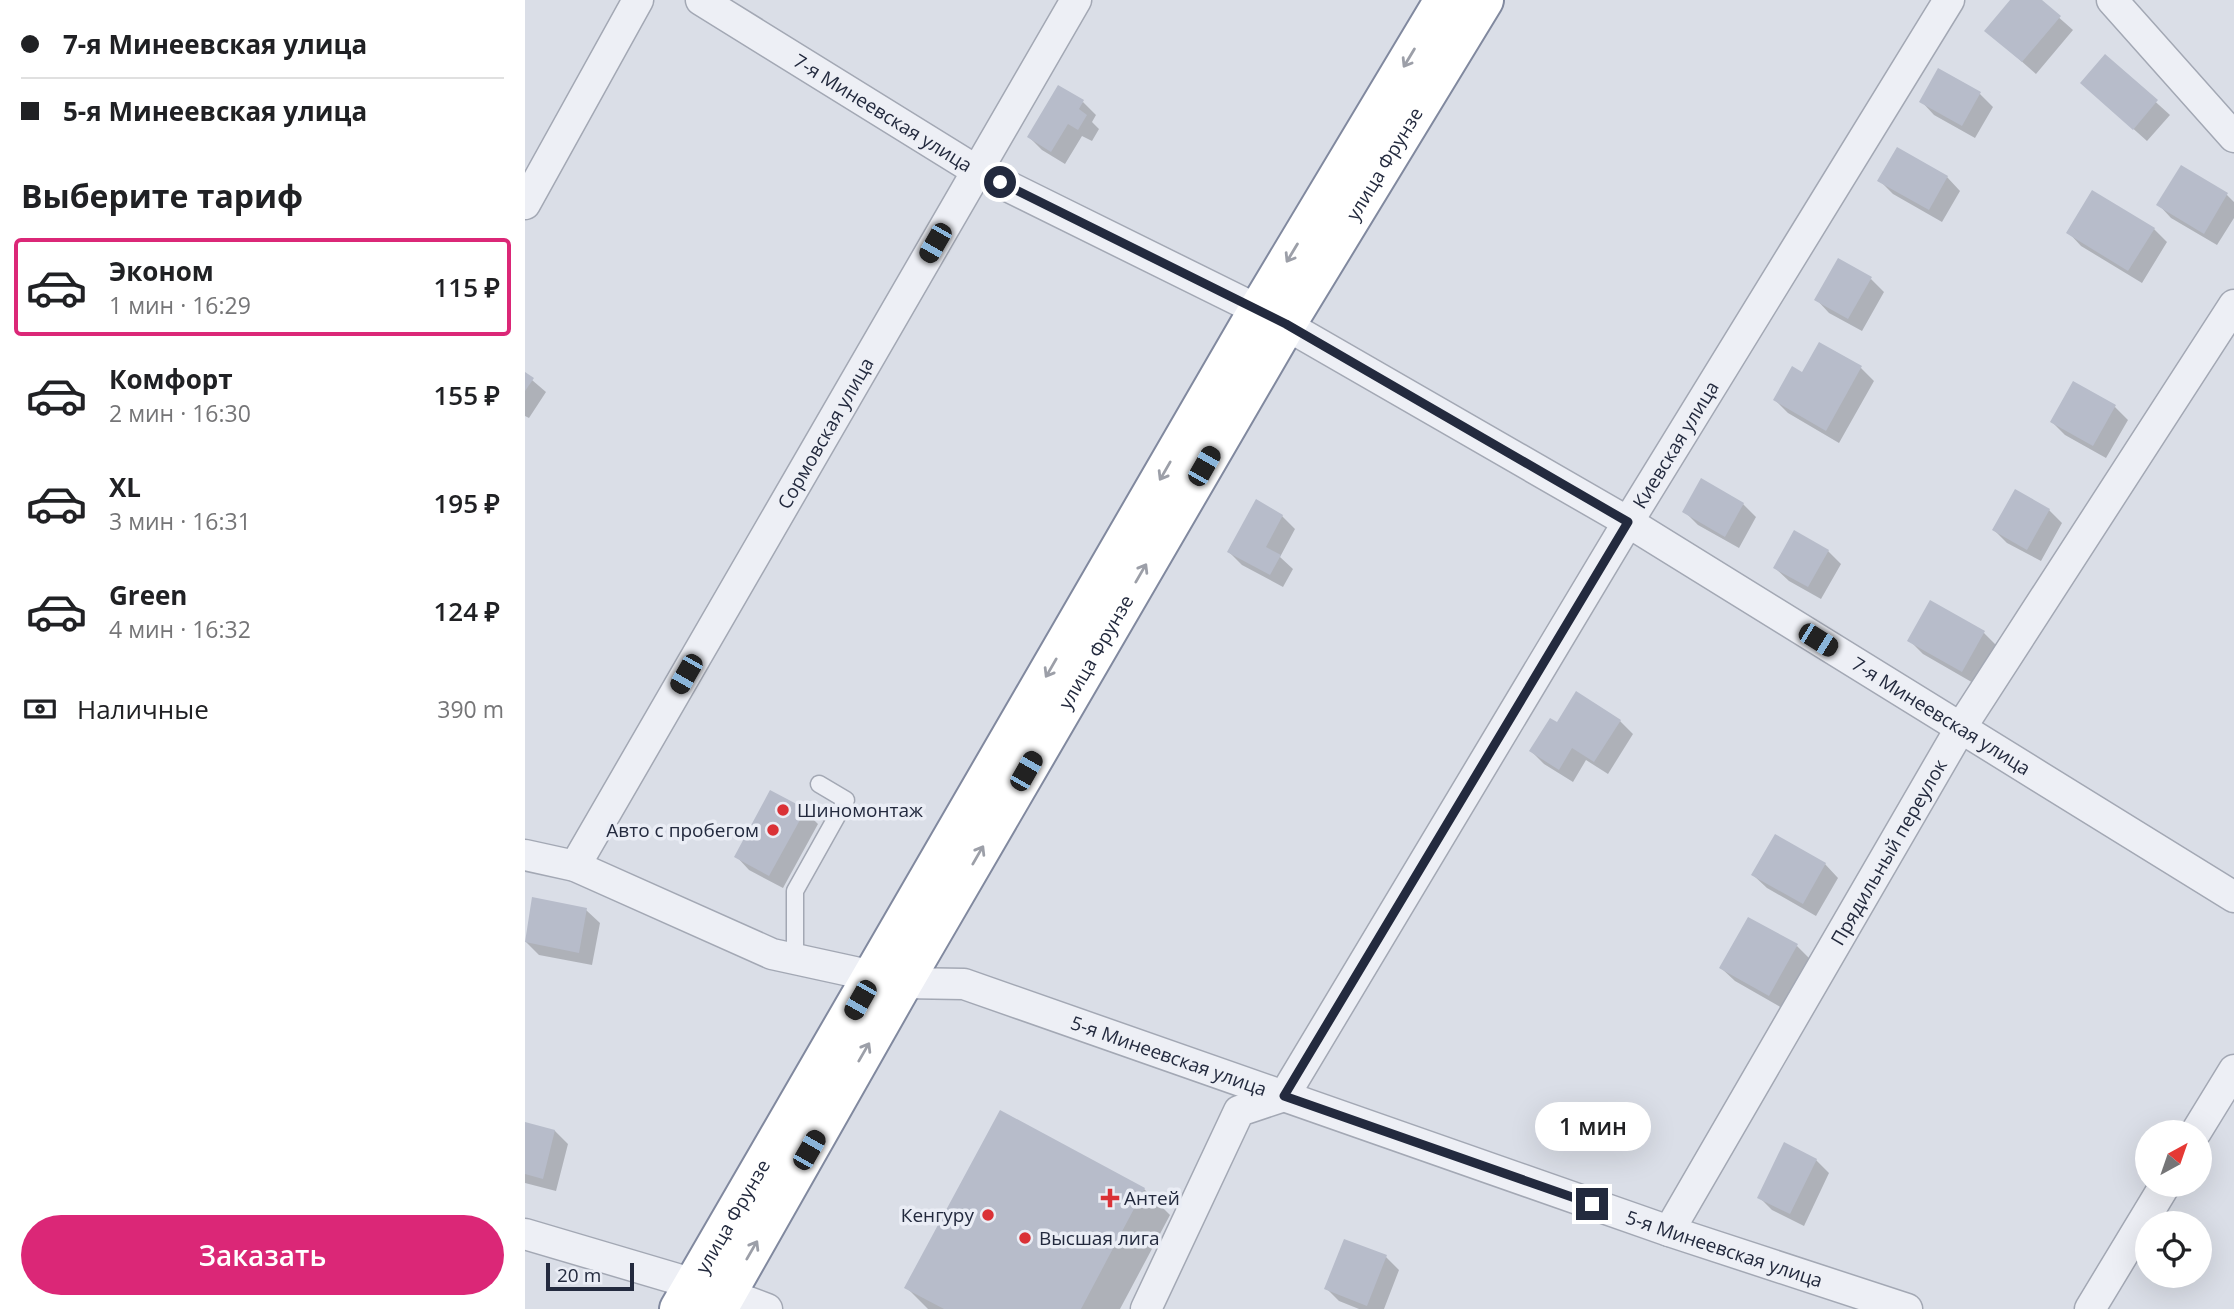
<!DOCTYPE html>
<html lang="ru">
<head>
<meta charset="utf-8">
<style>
	body { margin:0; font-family:"Open Sans",sans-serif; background:#f6f6f6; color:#202124; height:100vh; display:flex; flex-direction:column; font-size:26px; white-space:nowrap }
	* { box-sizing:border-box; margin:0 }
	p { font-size:23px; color:#757577 }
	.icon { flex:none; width:38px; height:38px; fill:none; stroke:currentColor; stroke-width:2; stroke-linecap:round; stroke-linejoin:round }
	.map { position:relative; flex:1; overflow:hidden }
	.sheet { display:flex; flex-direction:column; background:#fff; width:525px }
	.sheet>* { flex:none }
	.guide { display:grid; align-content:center; height:154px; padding:0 21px; background:#fff }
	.needle { width:46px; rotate:40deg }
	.fabs { position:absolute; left:1610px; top:1120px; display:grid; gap:14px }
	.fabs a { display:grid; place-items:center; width:77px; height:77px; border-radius:50%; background:#fff; box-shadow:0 7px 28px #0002; font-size:35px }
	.scale { position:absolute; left:21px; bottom:18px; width:88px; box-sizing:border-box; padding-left:7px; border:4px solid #232a3e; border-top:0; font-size:19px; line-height:24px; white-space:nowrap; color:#232a3e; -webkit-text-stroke:5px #eaedf5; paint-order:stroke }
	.end { position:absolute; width:32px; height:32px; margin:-16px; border:9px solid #232a3e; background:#fff; box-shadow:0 0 0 4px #fff }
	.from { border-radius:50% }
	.bubble { position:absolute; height:49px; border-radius:24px; background:#fff; box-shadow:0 7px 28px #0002; font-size:23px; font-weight:600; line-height:49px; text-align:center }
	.car { position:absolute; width:21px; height:42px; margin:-21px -10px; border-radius:9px; box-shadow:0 0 5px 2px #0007; background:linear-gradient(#222 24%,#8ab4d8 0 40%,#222 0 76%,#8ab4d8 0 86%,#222 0) }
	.guide b { display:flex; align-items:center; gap:24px; height:66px; font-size:26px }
	.guide b+b { border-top:2px solid #e0e0e0 }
	.guide i { width:18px; height:18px; background:#202124 }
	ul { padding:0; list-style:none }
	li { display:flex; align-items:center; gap:21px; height:98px; margin:0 14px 10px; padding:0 7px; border:4px solid transparent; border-radius:7px }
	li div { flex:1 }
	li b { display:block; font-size:26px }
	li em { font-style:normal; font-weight:600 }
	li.selected { border-color:#db2777 }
	li>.icon { width:63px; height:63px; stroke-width:1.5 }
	h2 { padding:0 21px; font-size:32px; line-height:84px }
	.pay { display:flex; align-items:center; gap:18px; height:77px; padding:0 21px; font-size:26px }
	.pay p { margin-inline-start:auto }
	.button { display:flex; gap:14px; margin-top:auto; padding:14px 21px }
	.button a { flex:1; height:80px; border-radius:42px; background:#db2777; color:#fff; font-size:28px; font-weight:600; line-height:80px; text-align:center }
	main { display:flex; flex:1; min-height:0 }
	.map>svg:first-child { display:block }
	.shadow { fill:#0003 }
	.building { fill:#b7bcca }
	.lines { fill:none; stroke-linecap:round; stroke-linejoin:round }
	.service-casing { stroke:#a3a8b4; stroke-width:19 }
	.minor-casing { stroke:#a3a8b4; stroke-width:33 }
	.trunk-casing { stroke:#81899f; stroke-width:42 }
	.service { stroke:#edeff5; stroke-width:16 }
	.minor { stroke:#edeff5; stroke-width:30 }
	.trunk { stroke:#fff; stroke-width:38 }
	.oneway { stroke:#9c9fa8 }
	.route { stroke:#232a3e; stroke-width:9 }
	.poi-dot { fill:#da3136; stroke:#eaedf5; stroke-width:2.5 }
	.labels { text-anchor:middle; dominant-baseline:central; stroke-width:7; stroke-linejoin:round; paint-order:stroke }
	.street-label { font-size:19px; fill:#232a3e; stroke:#eaedf5 }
	.poi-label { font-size:19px; fill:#232a3e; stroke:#eaedf5; text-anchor:start }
</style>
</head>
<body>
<main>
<section class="sheet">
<div class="guide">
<b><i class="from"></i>7-я Минеевская улица</b>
<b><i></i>5-я Минеевская улица</b>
</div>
<h2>Выберите тариф</h2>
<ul>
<li class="selected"><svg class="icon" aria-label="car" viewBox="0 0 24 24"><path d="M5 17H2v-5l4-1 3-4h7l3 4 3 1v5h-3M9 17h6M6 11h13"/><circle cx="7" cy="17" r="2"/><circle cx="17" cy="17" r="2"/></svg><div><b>Эконом</b><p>1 мин · 16:29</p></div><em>115 ₽</em></li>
<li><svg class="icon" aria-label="car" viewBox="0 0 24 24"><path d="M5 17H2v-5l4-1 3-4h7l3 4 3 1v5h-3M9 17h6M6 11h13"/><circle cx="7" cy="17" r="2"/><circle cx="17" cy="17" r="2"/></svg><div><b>Комфорт</b><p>2 мин · 16:30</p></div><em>155 ₽</em></li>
<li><svg class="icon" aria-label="car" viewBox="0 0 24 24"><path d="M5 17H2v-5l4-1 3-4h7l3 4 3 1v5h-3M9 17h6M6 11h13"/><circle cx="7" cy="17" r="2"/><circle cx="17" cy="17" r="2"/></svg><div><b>XL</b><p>3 мин · 16:31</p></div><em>195 ₽</em></li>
<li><svg class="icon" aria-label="car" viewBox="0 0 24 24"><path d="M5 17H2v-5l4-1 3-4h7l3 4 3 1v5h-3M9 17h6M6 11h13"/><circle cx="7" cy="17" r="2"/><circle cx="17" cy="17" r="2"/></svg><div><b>Green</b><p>4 мин · 16:32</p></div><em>124 ₽</em></li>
</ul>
<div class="pay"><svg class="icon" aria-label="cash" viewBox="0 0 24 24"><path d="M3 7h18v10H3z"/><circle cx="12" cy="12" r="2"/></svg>Наличные<p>390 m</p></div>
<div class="button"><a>Заказать</a></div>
</section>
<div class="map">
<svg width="1709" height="1309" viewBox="0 0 1709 1309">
	<rect width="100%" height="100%" fill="#dadee7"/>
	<path class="shadow" d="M1487 0H1514L1548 30 1511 74 1462 31Z
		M1580 56 1645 115 1622 141 1557 83Z
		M1455 94 1468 107 1450 138 1409 115 1396 101Z
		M558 102 571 115 567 122 574 129 567 141 557 136 540 164 517 150 504 137Z
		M1656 167 1702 195 1709 202V218L1692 245 1646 218 1633 204Z
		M1422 177 1435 191 1417 222 1368 194 1355 181Z
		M1629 229 1642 242 1617 283 1556 246 1543 232Z
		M1346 279 1359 292 1337 331 1304 313 1291 299Z
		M1336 368 1349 381 1314 443 1263 413 1250 400 1278 375Z
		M0 374 21 392 4 418 0 416Z
		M1590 407 1603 420 1581 458 1540 435 1527 422Z
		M1218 504 1231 517 1214 548 1173 525 1160 512Z
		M1524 510 1537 523 1516 561 1482 543 1469 530Z
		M757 516 770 529 755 557 768 569 758 587 717 565 704 552Z
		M1303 551 1316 564 1296 599 1264 581 1250 568Z
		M1459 633 1472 646 1450 684 1398 654 1385 641Z
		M1095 721 1108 734 1083 774 1061 760 1048 782 1019 764 1006 751Z
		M280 811 293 824 258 888 224 870 211 856Z
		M1300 864 1313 878 1291 916 1242 888 1228 875Z
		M61 910 75 923 67 965 14 955 1 942Z
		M1272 946 1285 959 1257 1008 1210 981 1196 968Z
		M0 1124 30 1131 43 1144 31 1191 0 1183Z
		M1291 1160 1304 1173 1279 1226 1247 1210 1234 1197Z
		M619 1189 645 1215 595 1309H403L382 1288Z
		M861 1257 874 1270 859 1309H834L814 1301 801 1288Z"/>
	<path class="building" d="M1485 0H1517L1536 16 1497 62 1459 31Z
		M1580 54 1633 100 1608 130 1555 83Z
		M1413 68 1456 92 1437 126 1394 102Z
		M533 85 559 100 554 109 562 115 553 130 543 124 526 152 502 137Z
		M1372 147 1423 176 1404 210 1352 181Z
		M1656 165 1703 193 1679 234 1631 205Z
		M1567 190 1630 228 1603 271 1541 233Z
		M1313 258 1347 277 1323 319 1289 300Z
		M1294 342 1337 366 1301 431 1248 400 1267 366 1277 372Z
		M0 372 9 378 0 391Z
		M1548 381 1591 405 1568 446 1525 422Z
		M1176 478 1219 503 1200 537 1157 512Z
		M1490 489 1525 509 1502 550 1467 530Z
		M731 499 758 515 741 547 756 555 745 575 702 552Z
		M1269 530 1304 550 1283 587 1248 568Z
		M1405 600 1460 631 1437 672 1382 641Z
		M1051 691 1096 720 1069 762 1047 748 1034 770 1004 751 1025 718 1032 722Z
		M245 790 281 809 244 876 209 857Z
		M1250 834 1301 863 1278 904 1226 875Z
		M7 897 62 908 54 953 0 942Z
		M1223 917 1273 944 1244 996 1194 968Z
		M475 1110 620 1188 556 1309H419L379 1288Z
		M0 1122 30 1130 18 1179 0 1174Z
		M1259 1142 1292 1159 1265 1214 1232 1198Z
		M819 1239 862 1255 842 1306 799 1289Z"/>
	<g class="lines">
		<g class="service-casing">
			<path id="service" d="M270 959V891L321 800 294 784"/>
		</g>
		<g class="minor-casing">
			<g id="minor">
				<path id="s1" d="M176 0 452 171 733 310"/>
				<path d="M1587 0 1709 137"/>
				<path d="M0 204 113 0"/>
				<path id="s2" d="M761 325 1103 522 1709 897"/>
				<path d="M0 855 50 866 247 954 348 976"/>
				<path id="s3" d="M50 866 551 0"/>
				<path id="s4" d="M378 983 439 984 1144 1231 1382 1309"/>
				<path d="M1671 1132 1709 1070"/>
				<path id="s5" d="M1144 1231 1435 729 1709 305"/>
				<path d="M0 1234 169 1284"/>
				<path d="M202 1294 242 1309"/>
				<path id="s6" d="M621 1309 714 1111 759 1096 1103 522 1424 0"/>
				<path d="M1565 1309 1640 1185"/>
			</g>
		</g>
		<g class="trunk-casing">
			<g id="trunk">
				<path id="s7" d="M154 1309 733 310 919 0"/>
				<path id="s8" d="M193 1309 378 983 761 325 959 0"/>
			</g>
		</g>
		<use href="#service" class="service"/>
		<use href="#minor" class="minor"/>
		<use href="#trunk" class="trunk"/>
	</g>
	<defs><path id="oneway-shaft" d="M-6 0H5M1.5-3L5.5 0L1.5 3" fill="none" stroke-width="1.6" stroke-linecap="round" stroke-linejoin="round" transform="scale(1.75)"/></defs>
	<g class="oneway">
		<use href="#oneway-shaft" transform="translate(884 58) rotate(121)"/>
		<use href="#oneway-shaft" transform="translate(767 253) rotate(121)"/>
		<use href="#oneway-shaft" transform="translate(640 471) rotate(120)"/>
		<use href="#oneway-shaft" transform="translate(616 573) rotate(-60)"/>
		<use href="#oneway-shaft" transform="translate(526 668) rotate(120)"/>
		<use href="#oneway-shaft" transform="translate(453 855) rotate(-60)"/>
		<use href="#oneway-shaft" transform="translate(339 1052) rotate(-60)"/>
		<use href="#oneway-shaft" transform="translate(227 1250) rotate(-60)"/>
	</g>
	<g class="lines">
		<path class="route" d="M475 182 761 324 1103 522 759 1096 1067 1204"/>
	</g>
	<g class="poi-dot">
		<circle cx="258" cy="810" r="7"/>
		<circle cx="248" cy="830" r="7"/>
		<path d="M581.5 1187.5h7v7h7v7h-7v7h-7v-7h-7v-7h7z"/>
		<circle cx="463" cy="1215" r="7"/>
		<circle cx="500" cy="1238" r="7"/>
	</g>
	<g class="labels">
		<g class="street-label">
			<text stroke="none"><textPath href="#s1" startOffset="214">7-я Минеевская улица</textPath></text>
			<text stroke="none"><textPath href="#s8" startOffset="1325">улица Фрунзе</textPath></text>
			<text stroke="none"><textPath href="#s3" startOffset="500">Сормовская улица</textPath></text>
			<text stroke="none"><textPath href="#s6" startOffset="1026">Киевская улица</textPath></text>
			<text stroke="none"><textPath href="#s8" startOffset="758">улица Фрунзе</textPath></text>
			<text stroke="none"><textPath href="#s2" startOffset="763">7-я Минеевская улица</textPath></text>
			<text stroke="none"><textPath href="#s5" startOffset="438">Прядильный переулок</textPath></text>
			<text stroke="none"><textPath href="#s4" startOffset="278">5-я Минеевская улица</textPath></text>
			<text stroke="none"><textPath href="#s7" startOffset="107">улица Фрунзе</textPath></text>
			<text stroke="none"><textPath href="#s4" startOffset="866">5-я Минеевская улица</textPath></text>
		</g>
		<g class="poi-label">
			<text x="272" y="810">Шиномонтаж</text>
			<text x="234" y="830" text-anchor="end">Авто с пробегом</text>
			<text x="599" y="1198">Антей</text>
			<text x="449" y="1215" text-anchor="end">Кенгуру</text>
			<text x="514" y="1238">Высшая лига</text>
		</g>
	</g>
</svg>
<div class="fabs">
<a><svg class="needle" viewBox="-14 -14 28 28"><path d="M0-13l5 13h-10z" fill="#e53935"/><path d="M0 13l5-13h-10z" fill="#757577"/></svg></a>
<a><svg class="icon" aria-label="locate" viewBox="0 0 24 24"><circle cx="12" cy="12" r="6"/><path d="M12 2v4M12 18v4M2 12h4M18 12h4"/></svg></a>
</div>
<div class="scale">20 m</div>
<i class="end from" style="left:475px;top:182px"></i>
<i class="end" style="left:1067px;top:1204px"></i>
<div class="bubble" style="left:1010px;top:1102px;width:116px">1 мин</div>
<i class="car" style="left:410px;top:243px;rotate:210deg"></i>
<i class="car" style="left:679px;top:466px;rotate:30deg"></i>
<i class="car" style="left:1293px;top:640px;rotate:122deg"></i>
<i class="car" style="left:161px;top:674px;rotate:210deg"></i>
<i class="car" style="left:501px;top:771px;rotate:30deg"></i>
<i class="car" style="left:335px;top:1000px;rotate:210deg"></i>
<i class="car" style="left:284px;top:1150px;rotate:30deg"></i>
</div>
</main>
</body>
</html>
